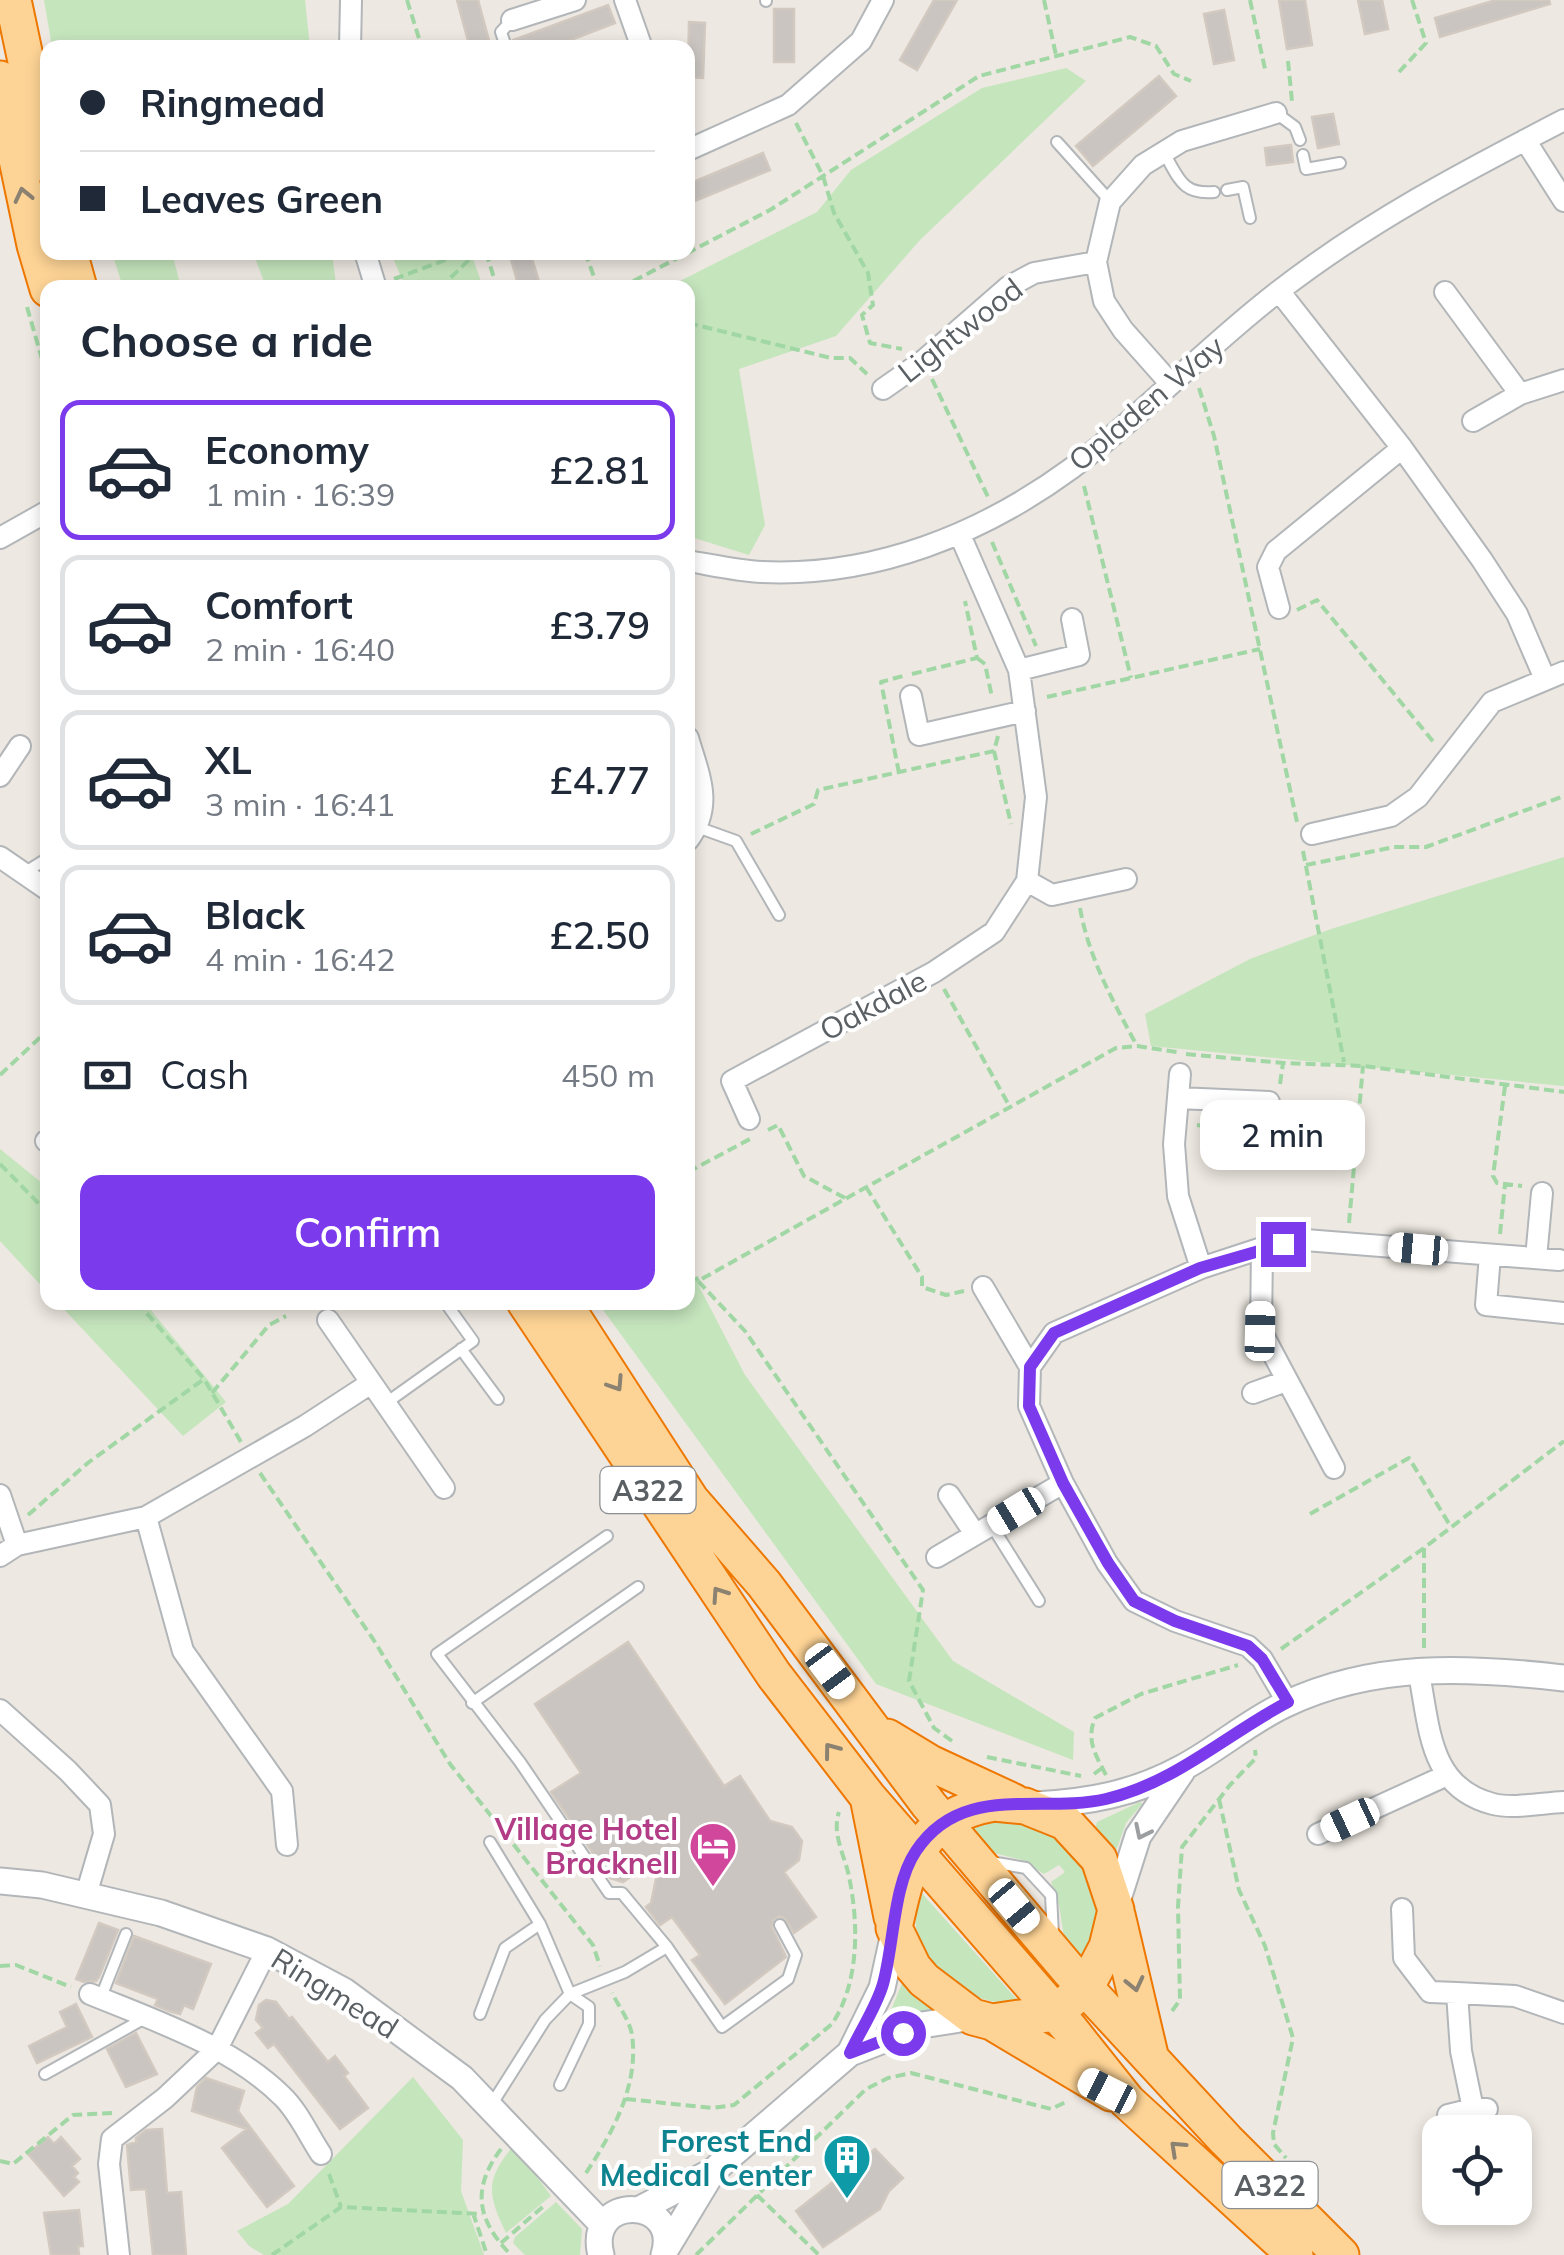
<!DOCTYPE html>
<html lang="en">
<head>
<meta charset="utf-8">
<style>
	body { margin:0; font-family:Mulish,sans-serif; background:#f2f2f3; color:#1f2937; height:100vh; display:flex; flex-direction:column; font-size:38px; white-space:nowrap }
	* { box-sizing:border-box; margin:0 }
	p { font-size:32px; color:#747a83 }
	.icon { flex:none; width:55px; height:55px; fill:none; stroke:currentColor; stroke-width:2; stroke-linecap:round; stroke-linejoin:round }
	.map { position:relative; flex:1; overflow:hidden }
	.sheet { position:absolute; left:40px; top:280px; width:655px; height:1030px; display:flex; flex-direction:column; background:#fff; border-radius:20px; box-shadow:0 5px 15px #0003 }
	.sheet>* { flex:none }
	.banner { position:absolute; left:40px; top:40px; width:655px; height:220px; border-radius:20px; box-shadow:0 5px 15px #0003; display:grid; align-content:center; height:220px; padding:0 40px; background:#fff }
	.controls { position:absolute; left:1422px; top:2115px; display:grid; gap:20px }
	.controls a { display:grid; place-items:center; width:110px; height:110px; border-radius:20px; background:#fff; box-shadow:0 5px 15px #0003; font-size:50px }
	.end { position:absolute; width:45px; height:45px; margin:-22px; border:12px solid #7c3aed; background:#fff; box-shadow:0 0 0 5px #fff }
	.from { border-radius:50% }
	.bubble { position:absolute; height:70px; border-radius:20px; background:#fff; box-shadow:0 5px 15px #0003; font-size:32px; font-weight:600; line-height:70px; text-align:center }
	.car { position:absolute; width:30px; height:60px; margin:-30px -15px; border-radius:12px; box-shadow:0 0 8px 2px #0007; background:linear-gradient(#fff 24%,#345 0 40%,#fff 0 76%,#345 0 86%,#fff 0) }
	.banner b { display:flex; align-items:center; gap:35px; height:95px; font-size:38px }
	.banner b+b { border-top:2px solid #e0e1e3 }
	.banner i { width:25px; height:25px; background:#1f2937 }
	ul { padding:0; list-style:none }
	li { display:flex; align-items:center; gap:30px; height:140px; margin:0 20px 15px; padding:0 20px; border:5px solid #e0e1e3; border-radius:20px }
	li div { flex:1 }
	li b { display:block; font-size:38px }
	li em { font-style:normal; font-weight:600 }
	li.on { border-color:#7c3aed }
	li>.icon { width:90px; height:90px; stroke-width:1.5 }
	h2 { padding:0 40px; font-size:45px; line-height:120px }
	.pay { display:flex; align-items:center; gap:25px; height:110px; padding:0 40px; font-size:38px }
	.pay p { margin-inline-start:auto }
	.action { display:flex; gap:20px; margin-top:auto; padding:20px 40px }
	.action a { flex:1; height:115px; border-radius:20px; background:#7c3aed; color:#fff; font-size:40px; font-weight:600; line-height:115px; text-align:center }
	.map>svg:first-child { display:block }
	.green { fill:#c5e5bd }
	.building { fill:#cac5c1; stroke:#d2c9c0; stroke-width:2.5 }
	.lines { fill:none; stroke-linecap:round; stroke-linejoin:round }
	.service-casing { stroke:#b2b6b9; stroke-width:14 }
	.minor-casing { stroke:#b2b6b9; stroke-width:24 }
	.tertiary-casing { stroke:#b2b6b9; stroke-width:29 }
	.trunk-casing { stroke:#e70; stroke-width:39 }
	.path { stroke:#a0d7a4; stroke-width:4; stroke-dasharray:10 5; stroke-linecap:butt }
	.service { stroke:#fff; stroke-width:10 }
	.minor { stroke:#fff; stroke-width:20 }
	.tertiary { stroke:#fff; stroke-width:25 }
	.trunk { stroke:#fed496; stroke-width:35 }
	.oneway { stroke:#8b8272 }
	.oneway2 { stroke:#9c9fa1 }
	.route { stroke:#7c3aed; stroke-width:12 }
	.labels { text-anchor:middle; dominant-baseline:central; stroke-width:8; stroke-linejoin:round; paint-order:stroke }
	.shield { fill:#fff; stroke:#8c8f92; stroke-width:2.5 }
	.shield-label { font-size:28px; font-weight:bold; fill:#5a5f63 }
	.street-label { font-size:30px; fill:#5a5f63; stroke:#fff }
	.hotel-label { font-size:30px; font-weight:bold; fill:#b23c85; stroke:#fff; text-anchor:end }
	.culture-label { font-size:30px; font-weight:bold; fill:#0d838f; stroke:#fff; text-anchor:end }
</style>
</head>
<body>
<div class="map">
<svg width="1564" height="2255" viewBox="0 0 1564 2255">
	<rect width="100%" height="100%" fill="#ede8e1"/>
	<path class="green" d="M44 0H305L310 47H52Z
		M1066 68 1086 81 920 240 836 336 739 369 765 525 749 555 688 536V288L668 287 817 212 851 170 982 88Z
		M112 253H172L181 287H123Z
		M253 253H332L336 284 266 287Z
		M391 253H471L483 287H405Z
		M1564 857V1086L1151 1046 1145 1014 1250 959 1331 929Z
		M0 1149 47 1187V1292L0 1241Z
		M688 1265 745 1375 953 1661 1074 1732 1073 1760 876 1684 598 1303 688 1302Z
		M58 1303H145L226 1402 183 1436Z
		M1140 1802 1142 1804 1126 1823 1115 1854 1095 1829 1097 1822Z
		M992 1820 1037 1824 1084 1857 1100 1903 1087 1961 1064 1937 1059 1905 1051 1882 1065 1872 1059 1865 1044 1874 1022 1860 990 1852 971 1828Z
		M918 1889 1021 2004C974 2005 924 1979 916 1928 915 1915 917 1902 918 1889Z
		M904 1978 931 2004 930 2010 879 2029 876 2028 892 2008Z
		M413 2077 463 2140 461 2191 484 2255H264L249 2246 237 2231 288 2204Z
		M514 2145 551 2196 506 2233C487 2193 485 2180 514 2145Z
		M556 2202 582 2229 580 2255H525L513 2243 515 2237Z"/>
	<path class="building" d="M457 0H478L491 48H470Z
		M934 0H957L917 70 900 60Z
		M1279 0H1305L1312 45 1287 49Z
		M1358 0H1382L1388 29 1365 34Z
		M1496 0H1549L1550 4 1440 37 1435 18Z
		M608 5 615 23 550 48H513V40Z
		M774 9H794V62H774Z
		M1224 10 1234 60 1214 64 1204 14Z
		M689 22 705 23 703 78 688 77Z
		M1159 76 1176 96 1093 166 1076 146Z
		M1333 114 1339 144 1318 148 1312 117Z
		M1291 145 1293 162 1267 165 1265 148Z
		M763 153 770 170 688 204V184Z
		M509 252H530L541 288H519Z
		M628 1642 724 1786 740 1776 770 1821 792 1827 802 1841 799 1860 784 1872 816 1917 794 1933 785 1918 779 1916 773 1920 772 1928 786 1957 725 2004 692 1960 700 1955 672 1917 660 1925 646 1907 651 1903 661 1855 623 1882 610 1878 551 1792 581 1773 535 1704Z
		M99 1923 118 1930 99 1977 96 1981 84 1982 76 1979Z
		M134 1936 211 1964 193 2009 184 2005 180 2014 169 2011 155 2005 158 1999 116 1983Z
		M266 2000 276 2002 289 2019 292 2017 328 2062 335 2056 348 2073 344 2076 368 2108 340 2129 274 2044 268 2048 256 2033 263 2028 256 2020 259 2005Z
		M76 2004 92 2037 37 2063 29 2046 67 2027 60 2012Z
		M136 2033 157 2074 126 2087 107 2049Z
		M206 2078 244 2091 238 2111 294 2186 267 2207 222 2148 247 2129 192 2111 197 2087Z
		M162 2129 167 2193 181 2192 186 2255H153L146 2189 131 2190 127 2145 136 2142V2138L146 2130Z
		M48 2137 54 2144 61 2137 80 2159 72 2166 78 2173 74 2177 79 2182 64 2196 28 2154Z
		M875 2149 903 2178 889 2191 880 2209 823 2247 796 2211Z
		M79 2210 83 2246H78L79 2255H51L44 2213Z"/>
	<g class="lines">
		<g class="service-casing">
			<path id="service" d="M766 1V0
				M505 44 501 32 512 20
				M1276 113 1295 127 1300 140
				M1057 142 1110 201
				M1164 153C1179 178 1182 195 1214 192
				M1303 155 1306 169 1340 163
				M1227 190 1243 187 1250 218
				M697 827 736 841 779 915
				M24 873 48 858
				M461 1349 498 1399
				M386 1403 473 1341 445 1302
				M992 1526 1039 1601
				M472 1703 638 1587
				M490 1842 540 1924 570 1994 589 2007V2024L560 2085
				M991 1862 1026 1868 1051 1895 1053 1935
				M667 1947 722 2027 788 1979 796 1955 780 1925
				M101 1997 126 1934
				M480 2014 505 1948 540 1924
				M45 2074 145 2018
				M490 2107 545 2020 570 1994 625 1972 667 1947 622 1893H609L520 1762 437 1654 607 1536"/>
		</g>
		<g class="minor-casing">
			<path id="minor" d="M625 0 642 48
				M512 20 575 0
				M350 48 351 0
				M1525 140 1564 201
				M688 150 788 105 861 41 883 0
				M365 252 376 288
				M1279 291 1402 448 1482 560 1517 614 1545 679
				M1445 292 1520 394
				M1170 383 1123 330 1104 301 1096 262 1110 202 1143 165 1182 141 1276 113
				M883 389 923 361 1008 287 1034 273 1096 262
				M1473 421 1520 394 1564 380
				M0 538 48 511
				M688 561C712 565 738 571 762 572 875 577 982 534 1072 468 1144 414 1207 346 1279 291 1368 222 1465 171 1564 120
				M1279 608 1268 567 1276 551 1402 448
				M1019 670 1079 655 1072 619
				M911 696 919 735 1025 711
				M688 738C699 776 714 805 688 840
				M0 776 20 746
				M1312 834 1391 816 1418 797 1492 702 1564 672
				M0 857 48 890
				M1027 881 1052 895 1126 879
				M1180 1074 1174 1144 1178 1196 1201 1268
				M1178 1098 1269 1102
				M749 1119 732 1081 934 972 994 932 1027 881 1036 797 1019 670 960 535
				M46 1141 48 1140
				M1262 1248 1261 1331 1334 1468
				M1490 1255 1486 1305 1564 1313
				M1536 1258 1542 1193
				M983 1287 1030 1367
				M328 1320 444 1488
				M1253 1393 1286 1381
				M0 1495 17 1545
				M949 1495 975 1534
				M146 1517 183 1651 282 1791 287 1845
				M0 1556 17 1545 146 1517 305 1426 371 1383
				M937 1557 1063 1483
				M1418 1669C1430 1725 1427 1787 1493 1804 1514 1809 1542 1803 1564 1802
				M1288 1703 1262 1659 1248 1646 1175 1621 1134 1601 1107 1563 1063 1483 1029 1406 1030 1367 1054 1333 1201 1268 1262 1248 1305 1240 1559 1260
				M0 1710 68 1771 100 1805 104 1834 86 1895
				M1318 1834 1445 1776
				M1402 1909 1404 1958 1430 1992 1457 1993
				M90 1994C156 2021 231 2046 282 2096 298 2111 309 2136 321 2154
				M1487 2109H1473L1461 2051 1457 1993 1515 1996 1564 2013
				M1448 2115 1473 2109
				M119 2255 109 2164 112 2139 165 2098 217 2049 267 1950"/>
		</g>
		<g class="tertiary-casing">
			<path id="tertiary" d="M1035 1805C1089 1802 1134 1794 1182 1768 1218 1749 1249 1721 1286 1704 1375 1662 1469 1667 1564 1678
				M0 1881 42 1885 161 1913 267 1950 344 1991 462 2078 603 2225
				M1116 1905 1138 1836 1182 1771
				M850 2053 882 1988 894 1933
				M640 2209 713 2171 850 2053 922 2025 973 2017
				M667 2247 713 2171
				M601 2255C585 2193 682 2196 664 2255"/>
		</g>
		<g class="trunk-casing">
			<path id="trunk" d="M13 0 48 165
				M0 79 35 245 48 289
				M69 252 79 288
				M525 1302 774 1675 868 1797 1069 2028 1127 2101 1295 2255
				M563 1302 691 1500 764 1584 929 1805 1068 1969 1226 2140 1341 2255
				M887 1737 930 1763 1014 1802
				M869 1802 892 1917
				M994 1803 1025 1806 1065 1822 1099 1859 1116 1910 1107 1947 1086 1987 1055 2013 992 2022 973 2017 924 1980 913 1967 894 1928C908 1863 920 1816 994 1803Z
				M1117 1915 1150 2055
				M992 2022 1111 2093"/>
		</g>
		<path class="path" d="M407 0 422 48
			M1044 0 1056 55
			M1250 0 1265 69
			M1288 61 1292 101
			M1399 72 1426 43 1412 0
			M796 123 823 176 834 213 868 273 873 305 862 315 870 343 902 349
			M486 252 497 288
			M585 252 598 288
			M394 279 467 252
			M440 288 477 252
			M620 288 770 210 979 76 1130 37 1156 46 1174 74 1191 81
			M27 307 48 380
			M688 323 831 358H850L867 374
			M932 379 988 497
			M1199 388 1214 436 1297 822
			M1084 486 1131 678
			M992 542 1036 646
			M1297 610 1317 600 1436 745
			M977 658 985 664 992 697
			M912 674 977 658 965 601
			M1047 697 1260 649
			M998 736 994 751 1011 824
			M899 773 881 682 903 676
			M751 834 814 804 818 790 994 751
			M1303 851 1344 1062
			M1306 865 1394 847H1426L1564 796
			M1080 908C1089 959 1113 1001 1137 1046
			M944 989 1010 1107
			M1186 1054 1283 1063 1363 1066 1564 1092
			M0 1075 48 1030
			M1280 1084 1283 1063
			M1505 1086 1493 1176 1497 1183 1522 1186
			M1197 1125 1273 1136 1275 1123
			M768 1130 778 1125 804 1176 845 1198
			M0 1164 48 1213
			M688 1172 750 1139
			M866 1187 922 1277V1287L946 1295 964 1291
			M1349 1223 1363 1066
			M1500 1234 1505 1184
			M688 1264 698 1281
			M137 1302 204 1379 241 1442
			M212 1393 269 1325 286 1316
			M260 1473 373 1639 450 1764 593 1945 600 1966
			M1310 1514 1409 1458 1451 1527
			M28 1515 89 1462 204 1379
			M1424 1548V1648
			M1281 1649 1424 1548 1564 1441
			M952 1741 934 1728 909 1681 923 1590 745 1331 698 1281 1116 1048 1137 1046 1177 1052
			M987 1757 1081 1776
			M1094 1774 1102 1768
			M1106 1775C1095 1754 1086 1740 1095 1718L1141 1694 1238 1665
			M1219 1799 1239 1890 1265 1946 1293 2038 1273 2133 1274 2144 1286 2158
			M0 1966 16 1965 71 1987
			M1172 2011 1180 2000 1178 1907 1182 1847 1230 1785 1256 1758 1255 1750
			M626 2099 712 2108 734 2105 832 2024C860 1982 859 1921 848 1872 843 1853 832 1832 839 1812
			M501 2149C471 2189 477 2220 511 2255
			M0 2161 13 2164 73 2115 112 2113
			M586 2173C613 2132 639 2085 632 2035 630 2021 618 2005 612 1993
			M329 2174 341 2207
			M757 2195 819 2255
			M473 2213 487 2255
			M501 2243 546 2204
			M272 2255 341 2207 482 2214
			M696 2255 866 2089 888 2078 911 2073 1051 2109 1068 2101"/>
		<use href="#service" class="service"/>
		<use href="#minor" class="minor"/>
		<use href="#tertiary" class="tertiary"/>
		<use href="#trunk" class="trunk"/>
	</g>
	<defs><path id="oneway-chevron" d="M-2-3.5L2.5 0L-2 3.5" fill="none" stroke-width="1.6" stroke-linecap="round" stroke-linejoin="round" transform="scale(2.5)"/></defs>
	<g class="oneway">
		<use href="#oneway-chevron" transform="translate(23 195) rotate(-103)"/>
		<use href="#oneway-chevron" transform="translate(616 1384) rotate(57)"/>
		<use href="#oneway-chevron" transform="translate(719 1594) rotate(-124)"/>
		<use href="#oneway-chevron" transform="translate(831 1750) rotate(-127)"/>
		<use href="#oneway-chevron" transform="translate(1135 1984) rotate(77)"/>
		<use href="#oneway-chevron" transform="translate(1177 2148) rotate(-137)"/>
	</g>
	<use class="oneway2" href="#oneway-chevron" transform="translate(1142 1832) rotate(116)"/>
	<g class="lines">
		<path class="route" d="M903 2033 850 2053C860 2031 876 2008 883 1984 894 1945 893 1885 916 1851 962 1782 1039 1814 1106 1799 1175 1783 1227 1734 1288 1702L1262 1659 1248 1646 1175 1621 1134 1601 1108 1563 1063 1483 1029 1406 1030 1367 1054 1333 1200 1268 1283 1244"/>
	</g>
	<defs>
		<g id="hotel-pin" transform="scale(2.5)"><path d="M0 17L-7.5 6A9.5 9.5 0 1 1 7.5 6Z" fill="#d1479c" stroke="#fff"/><path d="M-6-4.5h1.5V1H6V5H4.5V3h-9V5H-6ZM-4 0a1.8 1.8 0 1 1 3.6 0ZM.5 0V-2.5h3Q6-2.5 6 0Z" fill="#fff"/></g>
		<g id="building-pin" transform="scale(2.5)"><path d="M0 17L-7.5 6A9.5 9.5 0 1 1 7.5 6Z" fill="#0f9aa8" stroke="#fff"/><path d="M-4-6H4V6H1V3H-1V6H-4ZM-2.5-4.3h1.7v1.8h-1.7ZM.8-4.3h1.7v1.8H.8ZM-2.5-1h1.7V.8h-1.7ZM.8-1h1.7V.8H.8Z" fill="#fff"/></g>
	</defs>
	<g fill-rule="evenodd">
		<use href="#hotel-pin" x="713" y="1846"/>
		<use href="#building-pin" x="847" y="2158"/>
	</g>
	<g class="labels">
		<g class="shield">
			<rect x="600.5" y="1467" width="95" height="46" rx="8"/>
			<rect x="1222.5" y="2162" width="95" height="46" rx="8"/>
		</g>
		<g class="shield-label">
			<text x="648" y="1490">A322</text>
			<text x="1270" y="2185">A322</text>
		</g>
		<g class="street-label">
			<text transform="translate(960 330) rotate(-38)">Lightwood</text>
			<text transform="translate(1146 403) rotate(-40)">Opladen Way</text>
			<text transform="translate(873 1005) rotate(-28)">Oakdale</text>
			<text transform="translate(335 1993) rotate(32)">Ringmead</text>
		</g>
		<g class="hotel-label">
			<text x="678" y="1829">Village Hotel<tspan x="678" dy="34">Bracknell</tspan></text>
		</g>
		<g class="culture-label">
			<text x="812" y="2141">Forest End<tspan x="812" dy="34">Medical Center</tspan></text>
		</g>
	</g>
</svg>
<div class="controls">
<a><svg class="icon" aria-label="locate" viewBox="0 0 24 24"><circle cx="12" cy="12" r="6"/><path d="M12 2v4M12 18v4M2 12h4M18 12h4"/></svg></a>
</div>
<i class="end from" style="left:903px;top:2033px"></i>
<i class="end" style="left:1283px;top:1244px"></i>
<div class="bubble" style="left:1200px;top:1100px;width:165px">2 min</div>
<i class="car" style="left:1418px;top:1249px;rotate:275deg"></i>
<i class="car" style="left:1260px;top:1331px;rotate:1deg"></i>
<i class="car" style="left:1016px;top:1511px;rotate:239deg"></i>
<i class="car" style="left:830px;top:1671px;rotate:143deg"></i>
<i class="car" style="left:1350px;top:1820px;rotate:245deg"></i>
<i class="car" style="left:1014px;top:1906px;rotate:140deg"></i>
<i class="car" style="left:1107px;top:2091px;rotate:297deg"></i>
<div class="banner">
<b><i class="from"></i>Ringmead</b>
<b><i></i>Leaves Green</b>
</div>
<section class="sheet">
<h2>Choose a ride</h2>
<ul>
<li class="on"><svg class="icon" aria-label="car" viewBox="0 0 24 24"><path d="M5 17H2v-5l4-1 3-4h7l3 4 3 1v5h-3M9 17h6M6 11h13"/><circle cx="7" cy="17" r="2"/><circle cx="17" cy="17" r="2"/></svg><div><b>Economy</b><p>1 min · 16:39</p></div><em>£2.81</em></li>
<li><svg class="icon" aria-label="car" viewBox="0 0 24 24"><path d="M5 17H2v-5l4-1 3-4h7l3 4 3 1v5h-3M9 17h6M6 11h13"/><circle cx="7" cy="17" r="2"/><circle cx="17" cy="17" r="2"/></svg><div><b>Comfort</b><p>2 min · 16:40</p></div><em>£3.79</em></li>
<li><svg class="icon" aria-label="car" viewBox="0 0 24 24"><path d="M5 17H2v-5l4-1 3-4h7l3 4 3 1v5h-3M9 17h6M6 11h13"/><circle cx="7" cy="17" r="2"/><circle cx="17" cy="17" r="2"/></svg><div><b>XL</b><p>3 min · 16:41</p></div><em>£4.77</em></li>
<li><svg class="icon" aria-label="car" viewBox="0 0 24 24"><path d="M5 17H2v-5l4-1 3-4h7l3 4 3 1v5h-3M9 17h6M6 11h13"/><circle cx="7" cy="17" r="2"/><circle cx="17" cy="17" r="2"/></svg><div><b>Black</b><p>4 min · 16:42</p></div><em>£2.50</em></li>
</ul>
<div class="pay"><svg class="icon" aria-label="cash" viewBox="0 0 24 24"><path d="M3 7h18v10H3z"/><circle cx="12" cy="12" r="2"/></svg>Cash<p>450 m</p></div>
<div class="action"><a>Confirm</a></div>
</section>
</div>
</body>
</html>
